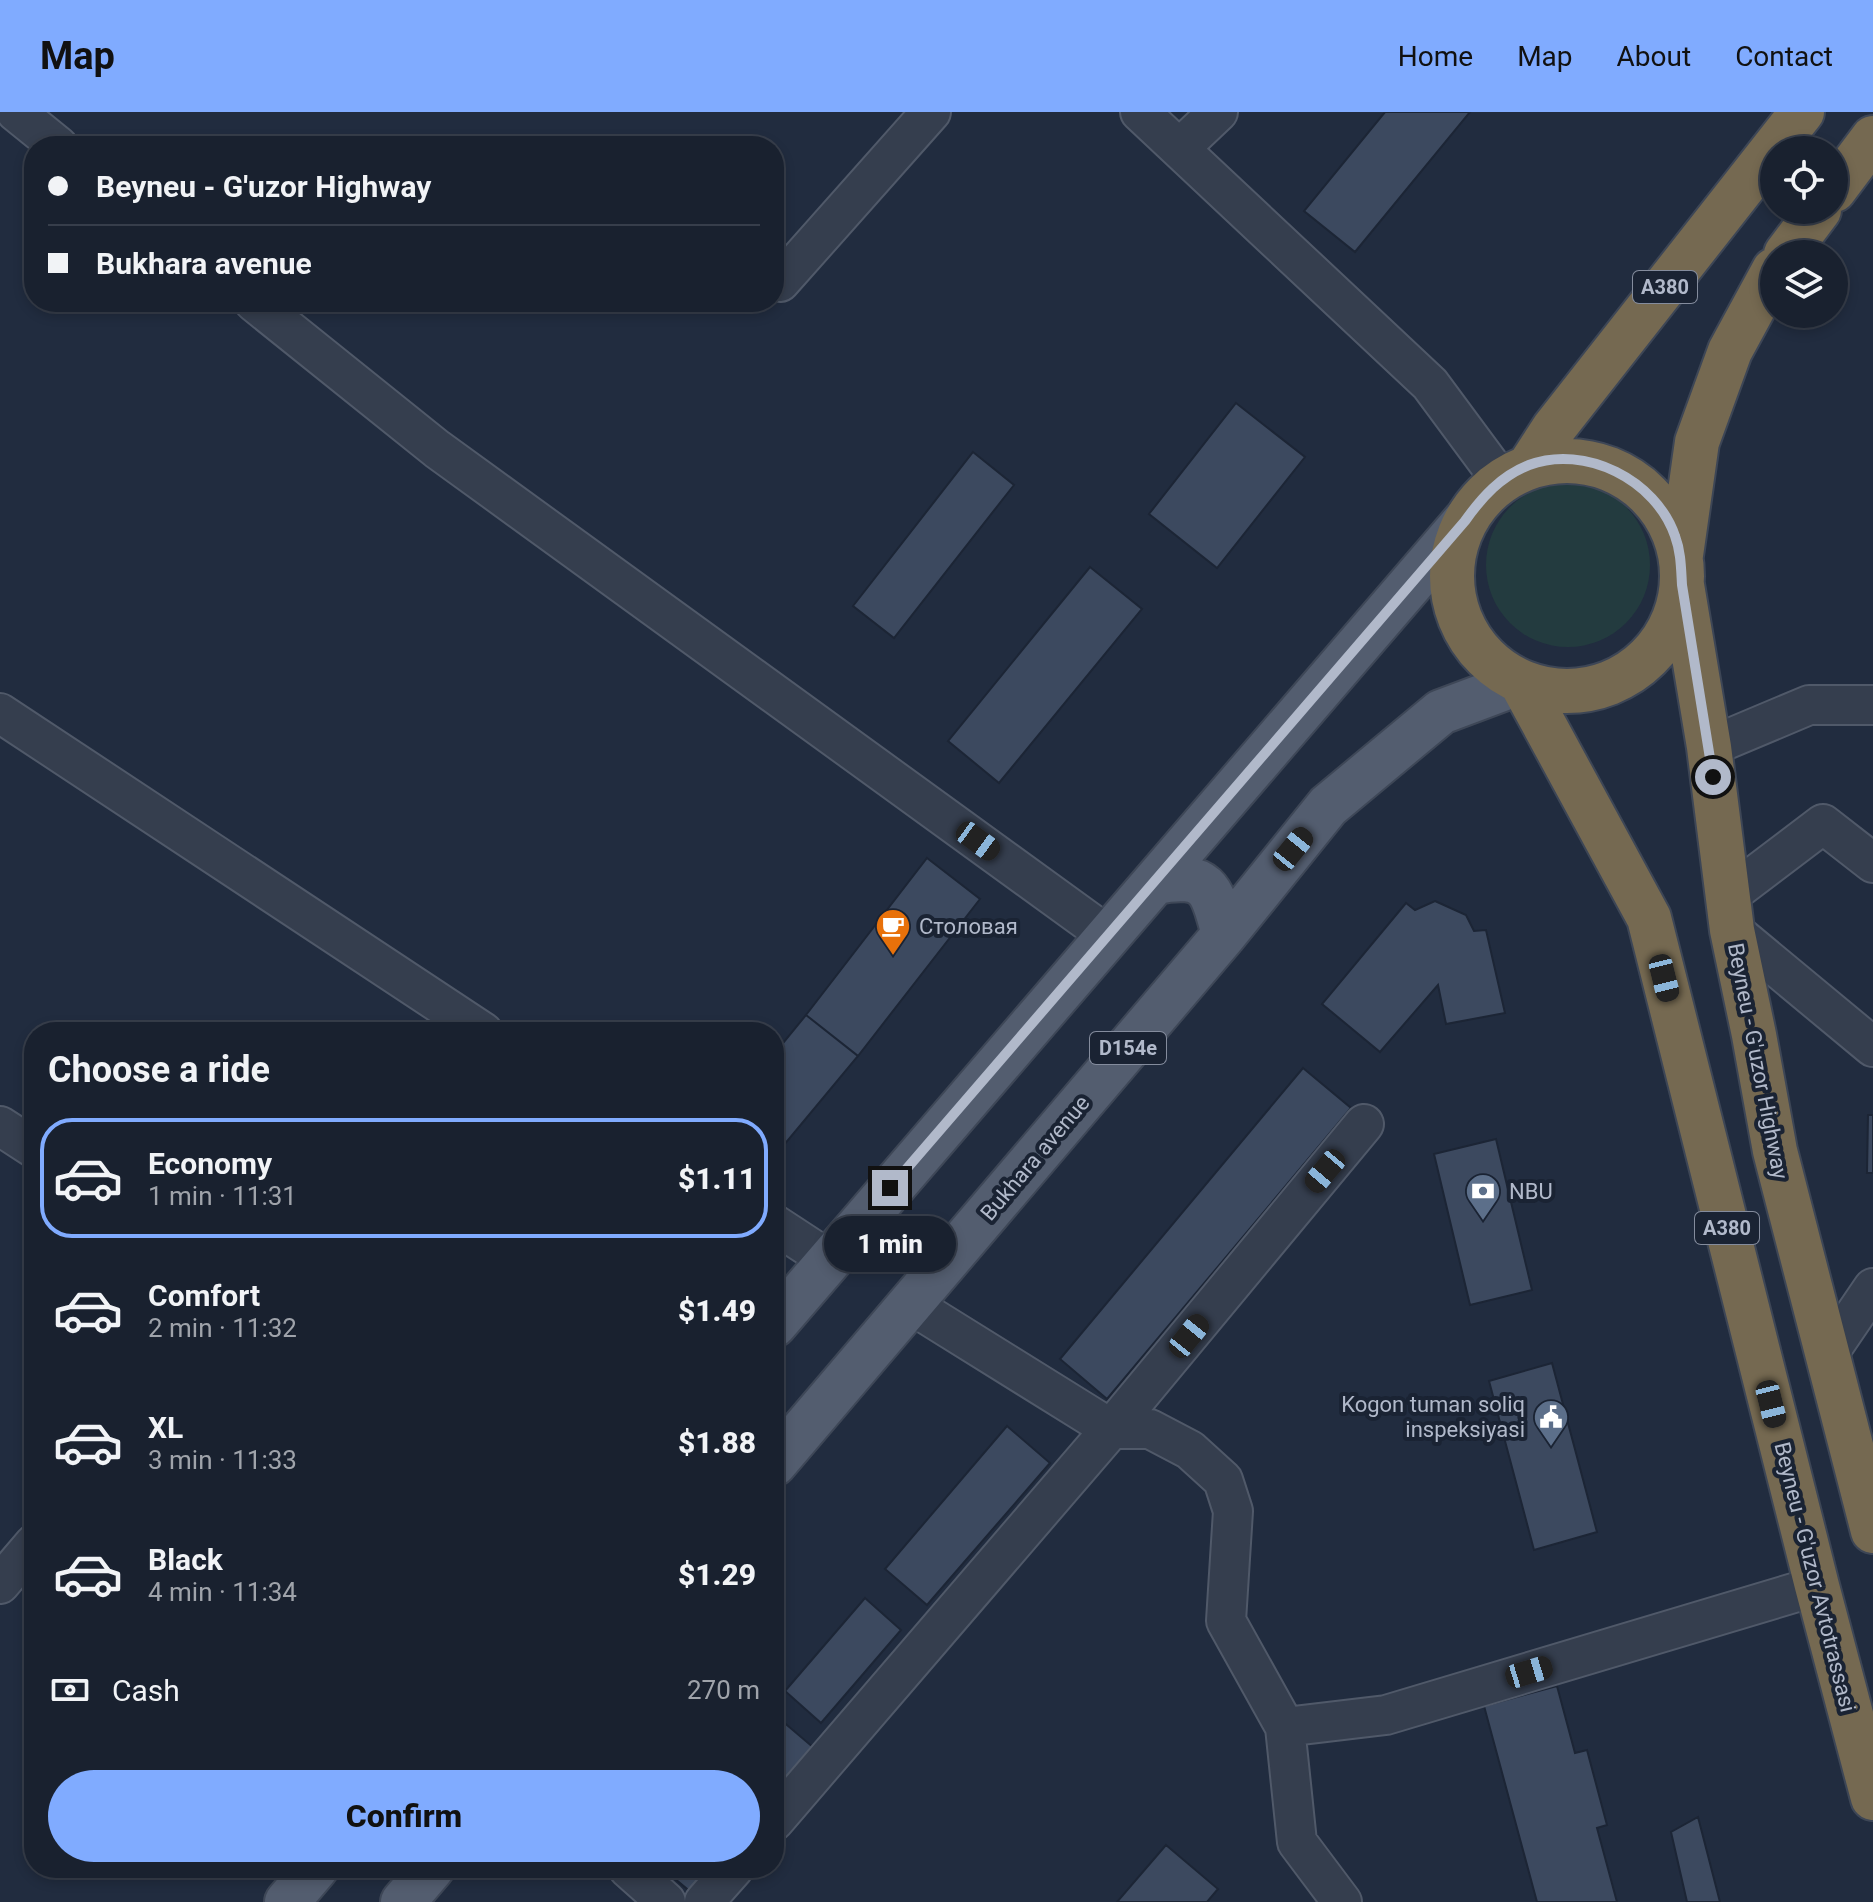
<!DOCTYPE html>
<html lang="en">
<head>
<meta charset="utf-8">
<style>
	body { margin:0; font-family:Roboto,sans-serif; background:#222937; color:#f1f3f6; height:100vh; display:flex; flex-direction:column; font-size:30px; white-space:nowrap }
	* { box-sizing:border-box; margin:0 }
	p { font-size:26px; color:#9fa3aa }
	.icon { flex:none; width:44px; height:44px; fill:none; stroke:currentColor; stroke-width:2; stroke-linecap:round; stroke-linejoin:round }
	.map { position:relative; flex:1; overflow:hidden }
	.drawer { position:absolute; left:24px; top:910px; width:760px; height:856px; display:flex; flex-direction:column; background:#19212f; border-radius:32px; box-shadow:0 4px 12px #0003,0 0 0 2px #373e4b }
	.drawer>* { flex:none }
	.guide { position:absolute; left:24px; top:24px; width:760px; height:176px; border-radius:32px; box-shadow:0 4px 12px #0003,0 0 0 2px #373e4b; display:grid; align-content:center; height:176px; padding:0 24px; background:#19212f }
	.controls { position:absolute; left:1760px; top:24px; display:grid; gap:16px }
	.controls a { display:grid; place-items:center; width:88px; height:88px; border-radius:50%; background:#19212f; box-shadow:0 4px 12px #0003,0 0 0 2px #373e4b; font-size:40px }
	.end { position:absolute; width:36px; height:36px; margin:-18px; border:10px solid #b1b9ca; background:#111; box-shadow:0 0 0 4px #111 }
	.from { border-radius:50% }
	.bubble { position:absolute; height:56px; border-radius:28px; background:#19212f; box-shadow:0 4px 12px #0003,0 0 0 2px #373e4b; font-size:26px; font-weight:800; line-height:56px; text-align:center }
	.car { position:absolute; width:24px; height:48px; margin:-24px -12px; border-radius:10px; box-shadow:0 0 6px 2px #0007; background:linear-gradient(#222 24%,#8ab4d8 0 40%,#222 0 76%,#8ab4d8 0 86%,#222 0) }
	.guide b { display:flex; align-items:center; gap:28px; height:76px; font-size:30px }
	.guide b+b { border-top:2px solid #373e4b }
	.guide i { width:20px; height:20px; background:#f1f3f6 }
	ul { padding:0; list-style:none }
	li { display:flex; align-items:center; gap:24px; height:120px; margin:0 16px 12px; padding:0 8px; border:4px solid transparent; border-radius:32px }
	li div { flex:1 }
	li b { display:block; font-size:30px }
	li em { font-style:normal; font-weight:800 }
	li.current { border-color:#80abff }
	li>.icon { width:72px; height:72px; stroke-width:1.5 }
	h2 { padding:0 24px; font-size:36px; line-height:96px }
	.pay { display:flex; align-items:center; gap:20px; height:88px; padding:0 24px; font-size:30px }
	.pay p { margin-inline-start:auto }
	.primary-button { display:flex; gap:16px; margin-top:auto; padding:16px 24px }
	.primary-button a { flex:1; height:92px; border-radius:48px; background:#80abff; color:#111; font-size:32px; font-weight:800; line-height:92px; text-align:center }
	header { display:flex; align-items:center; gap:48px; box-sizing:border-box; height:112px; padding:0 40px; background:#80abff; color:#111 }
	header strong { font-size:38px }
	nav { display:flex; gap:44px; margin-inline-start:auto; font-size:28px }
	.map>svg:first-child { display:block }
	.green { fill:#233b3f }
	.building { fill:#3c495f; stroke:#1c2535; stroke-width:2 }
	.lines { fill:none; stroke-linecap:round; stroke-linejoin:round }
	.minor-casing { stroke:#505969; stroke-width:42 }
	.major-casing { stroke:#3e4757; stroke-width:48 }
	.highway-casing { stroke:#3d4656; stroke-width:48 }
	.minor { stroke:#353e4e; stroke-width:38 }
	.major { stroke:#535d6f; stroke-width:44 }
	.highway { stroke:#756951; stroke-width:44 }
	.route { stroke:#b1b9ca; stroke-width:10 }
	.labels { text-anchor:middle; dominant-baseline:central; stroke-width:8; stroke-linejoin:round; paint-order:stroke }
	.shield { fill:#1a2333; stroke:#848c9d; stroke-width:2 }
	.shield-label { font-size:20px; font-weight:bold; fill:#b1b9ca }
	.poi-label { font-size:22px; fill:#b1b9ca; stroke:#1a2333; text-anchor:start }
	.street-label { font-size:22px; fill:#b1b9ca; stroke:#1a2333 }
</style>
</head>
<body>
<header>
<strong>Map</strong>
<nav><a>Home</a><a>Map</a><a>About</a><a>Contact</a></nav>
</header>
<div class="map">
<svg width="1873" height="1790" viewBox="0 0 1873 1790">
	<rect width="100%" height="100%" fill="#212c3f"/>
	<path class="green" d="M1486 453a82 82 0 1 1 164 0a82 82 0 1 1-164 0Z"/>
	<path class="building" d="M1385 0H1470L1355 140 1304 99Z
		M1236 291 1305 345 1217 456 1149 402Z
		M973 340 1014 373 894 526 853 494Z
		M1090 455 1142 497 999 671 948 629Z
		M927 746 980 787 858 944 806 903Z
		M1435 789 1466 803 1474 819 1486 818 1505 901 1446 912 1438 873 1380 940 1322 892 1406 791 1415 798Z
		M806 903 858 944 774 1045V942Z
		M1303 956 1351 996 1107 1287 1060 1247Z
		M1868 1003H1873V1061H1867Z
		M1496 1027 1532 1178 1470 1193 1434 1042Z
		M1552 1251 1597 1420 1534 1438 1489 1269Z
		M1007 1314 1050 1351 927 1493 885 1457Z
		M865 1486 901 1518 821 1611 785 1579Z
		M1557 1574 1575 1641 1587 1638 1607 1713 1597 1716 1617 1790H1537L1484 1594Z
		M774 1602 814 1636 774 1684Z
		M1698 1705 1720 1790H1687L1671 1720Z
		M1166 1733 1218 1777 1207 1790H1117Z
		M662 1756H713L692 1781Z"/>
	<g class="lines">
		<g class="minor-casing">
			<path id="minor" d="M16 0 58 34
				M1140 0 1430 272 1501 368
				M1180 36 1218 0
				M780 170 931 0
				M254 190 437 337 1107 823
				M0 601 483 920
				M1709 635 1809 593H1873
				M1728 784 1823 712 1873 751
				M1732 818 1873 935
				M0 1014 34 1036
				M774 1112 829 1148
				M910 1192 1111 1317H1150L1190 1338 1223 1368 1233 1399 1226 1509 1285 1615 1297 1730 1342 1790
				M1826 1245 1873 1176
				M0 1472 34 1432
				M1285 1615 1386 1603 1817 1474
				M774 1709 1111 1317 1364 1012
				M628 1756 666 1790
				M704 1790 734 1756"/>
		</g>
		<g class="major-casing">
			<path id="major" d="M1155 770C1209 760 1212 776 1224 823
				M774 1213 1465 409
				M774 1352 1224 823 1328 694 1441 600 1521 570
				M287 1790 316 1756
				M403 1790 432 1756"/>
		</g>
		<g class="highway-casing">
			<path id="highway" d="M1834 78 1873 26
				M1786 142 1819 98
				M1452 464a115 115 0 1 1 230 0a115 115 0 1 1-230 0Z
				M1530 353 1554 316 1802 0
				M1681 443 1697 330 1730 239 1774 158
				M1682 473 1709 635 1732 818 1754 923 1775 1039 1873 1419
				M1521 570 1649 806 1817 1474 1873 1686"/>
		</g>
		<use href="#minor" class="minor"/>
		<use href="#major" class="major"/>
		<use href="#highway" class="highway"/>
	</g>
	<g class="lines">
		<path class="route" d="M890 1076C1080 853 1274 632 1465 409 1482 385 1501 364 1529 353 1585 332 1656 368 1675 424 1681 440 1681 456 1682 473L1713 665"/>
	</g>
	<defs>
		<g id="cafe-pin" transform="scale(1.8)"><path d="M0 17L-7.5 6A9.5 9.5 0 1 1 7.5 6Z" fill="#e8710a" stroke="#1a2333"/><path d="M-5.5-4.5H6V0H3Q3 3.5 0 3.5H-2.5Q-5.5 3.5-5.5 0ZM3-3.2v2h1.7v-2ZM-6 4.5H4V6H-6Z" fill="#fff"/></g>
		<g id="bank-pin" transform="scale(1.8)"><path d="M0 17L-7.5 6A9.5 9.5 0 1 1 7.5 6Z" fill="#5c6f8a" stroke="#1a2333"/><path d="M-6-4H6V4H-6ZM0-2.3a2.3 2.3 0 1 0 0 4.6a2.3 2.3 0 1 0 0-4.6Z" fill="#fff"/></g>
		<g id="civic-pin" transform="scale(1.8)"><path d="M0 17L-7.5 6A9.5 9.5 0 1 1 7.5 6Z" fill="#5c6f8a" stroke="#1a2333"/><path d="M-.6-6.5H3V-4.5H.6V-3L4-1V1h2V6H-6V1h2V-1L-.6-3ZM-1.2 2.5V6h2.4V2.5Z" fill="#fff"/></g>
	</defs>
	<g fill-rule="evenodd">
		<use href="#cafe-pin" x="893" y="814"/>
		<use href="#bank-pin" x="1483" y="1079"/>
		<use href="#civic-pin" x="1551" y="1305"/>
	</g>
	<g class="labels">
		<g class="shield">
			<rect x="1633" y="159" width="64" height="32" rx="6"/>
			<rect x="1090" y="920" width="76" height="32" rx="6"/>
			<rect x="1695" y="1100" width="64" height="32" rx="6"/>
		</g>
		<g class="shield-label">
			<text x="1665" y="175">A380</text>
			<text x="1128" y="936">D154e</text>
			<text x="1727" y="1116">A380</text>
		</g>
		<g class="poi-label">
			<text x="919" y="814">Столовая</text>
			<text x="1509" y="1079">NBU</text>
			<text x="1525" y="1292" text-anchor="end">Kogon tuman soliq<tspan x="1525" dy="25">inspeksiyasi</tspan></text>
		</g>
		<g class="street-label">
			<text transform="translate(1758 949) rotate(79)">Beyneu - G'uzor Highway</text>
			<text transform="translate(1035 1046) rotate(-50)">Bukhara avenue</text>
			<text transform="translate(1815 1465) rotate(76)">Beyneu - G'uzor Avtotrassasi</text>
		</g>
	</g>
</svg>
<div class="controls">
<a><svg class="icon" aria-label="locate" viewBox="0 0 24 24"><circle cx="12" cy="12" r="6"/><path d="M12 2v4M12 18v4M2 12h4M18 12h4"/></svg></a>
<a><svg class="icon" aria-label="layers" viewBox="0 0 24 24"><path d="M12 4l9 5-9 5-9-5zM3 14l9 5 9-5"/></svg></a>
</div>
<i class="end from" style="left:1713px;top:665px"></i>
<i class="end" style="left:890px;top:1076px"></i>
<div class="bubble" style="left:824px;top:1104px;width:132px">1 min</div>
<i class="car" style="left:978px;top:729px;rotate:126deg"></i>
<i class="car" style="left:1293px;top:737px;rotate:39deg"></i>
<i class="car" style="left:1664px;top:866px;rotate:166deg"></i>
<i class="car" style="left:1325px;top:1059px;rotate:220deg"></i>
<i class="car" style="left:1189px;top:1224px;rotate:39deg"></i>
<i class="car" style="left:1771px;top:1292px;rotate:166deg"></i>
<i class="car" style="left:1529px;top:1560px;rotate:73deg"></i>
<div class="guide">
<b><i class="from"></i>Beyneu - G'uzor Highway</b>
<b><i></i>Bukhara avenue</b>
</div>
<section class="drawer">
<h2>Choose a ride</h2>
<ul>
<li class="current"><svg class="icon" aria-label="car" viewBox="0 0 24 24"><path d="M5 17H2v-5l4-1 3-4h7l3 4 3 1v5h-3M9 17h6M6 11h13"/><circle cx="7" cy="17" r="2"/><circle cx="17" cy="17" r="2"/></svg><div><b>Economy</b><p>1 min · 11:31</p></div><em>$1.11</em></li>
<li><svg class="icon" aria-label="car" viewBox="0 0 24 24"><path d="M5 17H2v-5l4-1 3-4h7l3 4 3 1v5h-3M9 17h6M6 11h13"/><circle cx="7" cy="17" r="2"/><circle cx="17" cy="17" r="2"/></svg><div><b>Comfort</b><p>2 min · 11:32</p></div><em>$1.49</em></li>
<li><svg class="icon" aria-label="car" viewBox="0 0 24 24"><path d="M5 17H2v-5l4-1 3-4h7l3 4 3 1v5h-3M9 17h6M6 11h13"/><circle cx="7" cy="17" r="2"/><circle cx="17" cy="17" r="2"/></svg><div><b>XL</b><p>3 min · 11:33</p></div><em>$1.88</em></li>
<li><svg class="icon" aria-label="car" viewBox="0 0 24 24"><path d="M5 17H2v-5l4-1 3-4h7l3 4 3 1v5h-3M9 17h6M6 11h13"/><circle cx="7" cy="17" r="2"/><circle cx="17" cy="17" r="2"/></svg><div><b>Black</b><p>4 min · 11:34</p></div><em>$1.29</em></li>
</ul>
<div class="pay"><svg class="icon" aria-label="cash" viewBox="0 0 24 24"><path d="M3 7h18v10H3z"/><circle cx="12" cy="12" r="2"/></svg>Cash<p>270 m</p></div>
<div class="primary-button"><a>Confirm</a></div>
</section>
</div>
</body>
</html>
